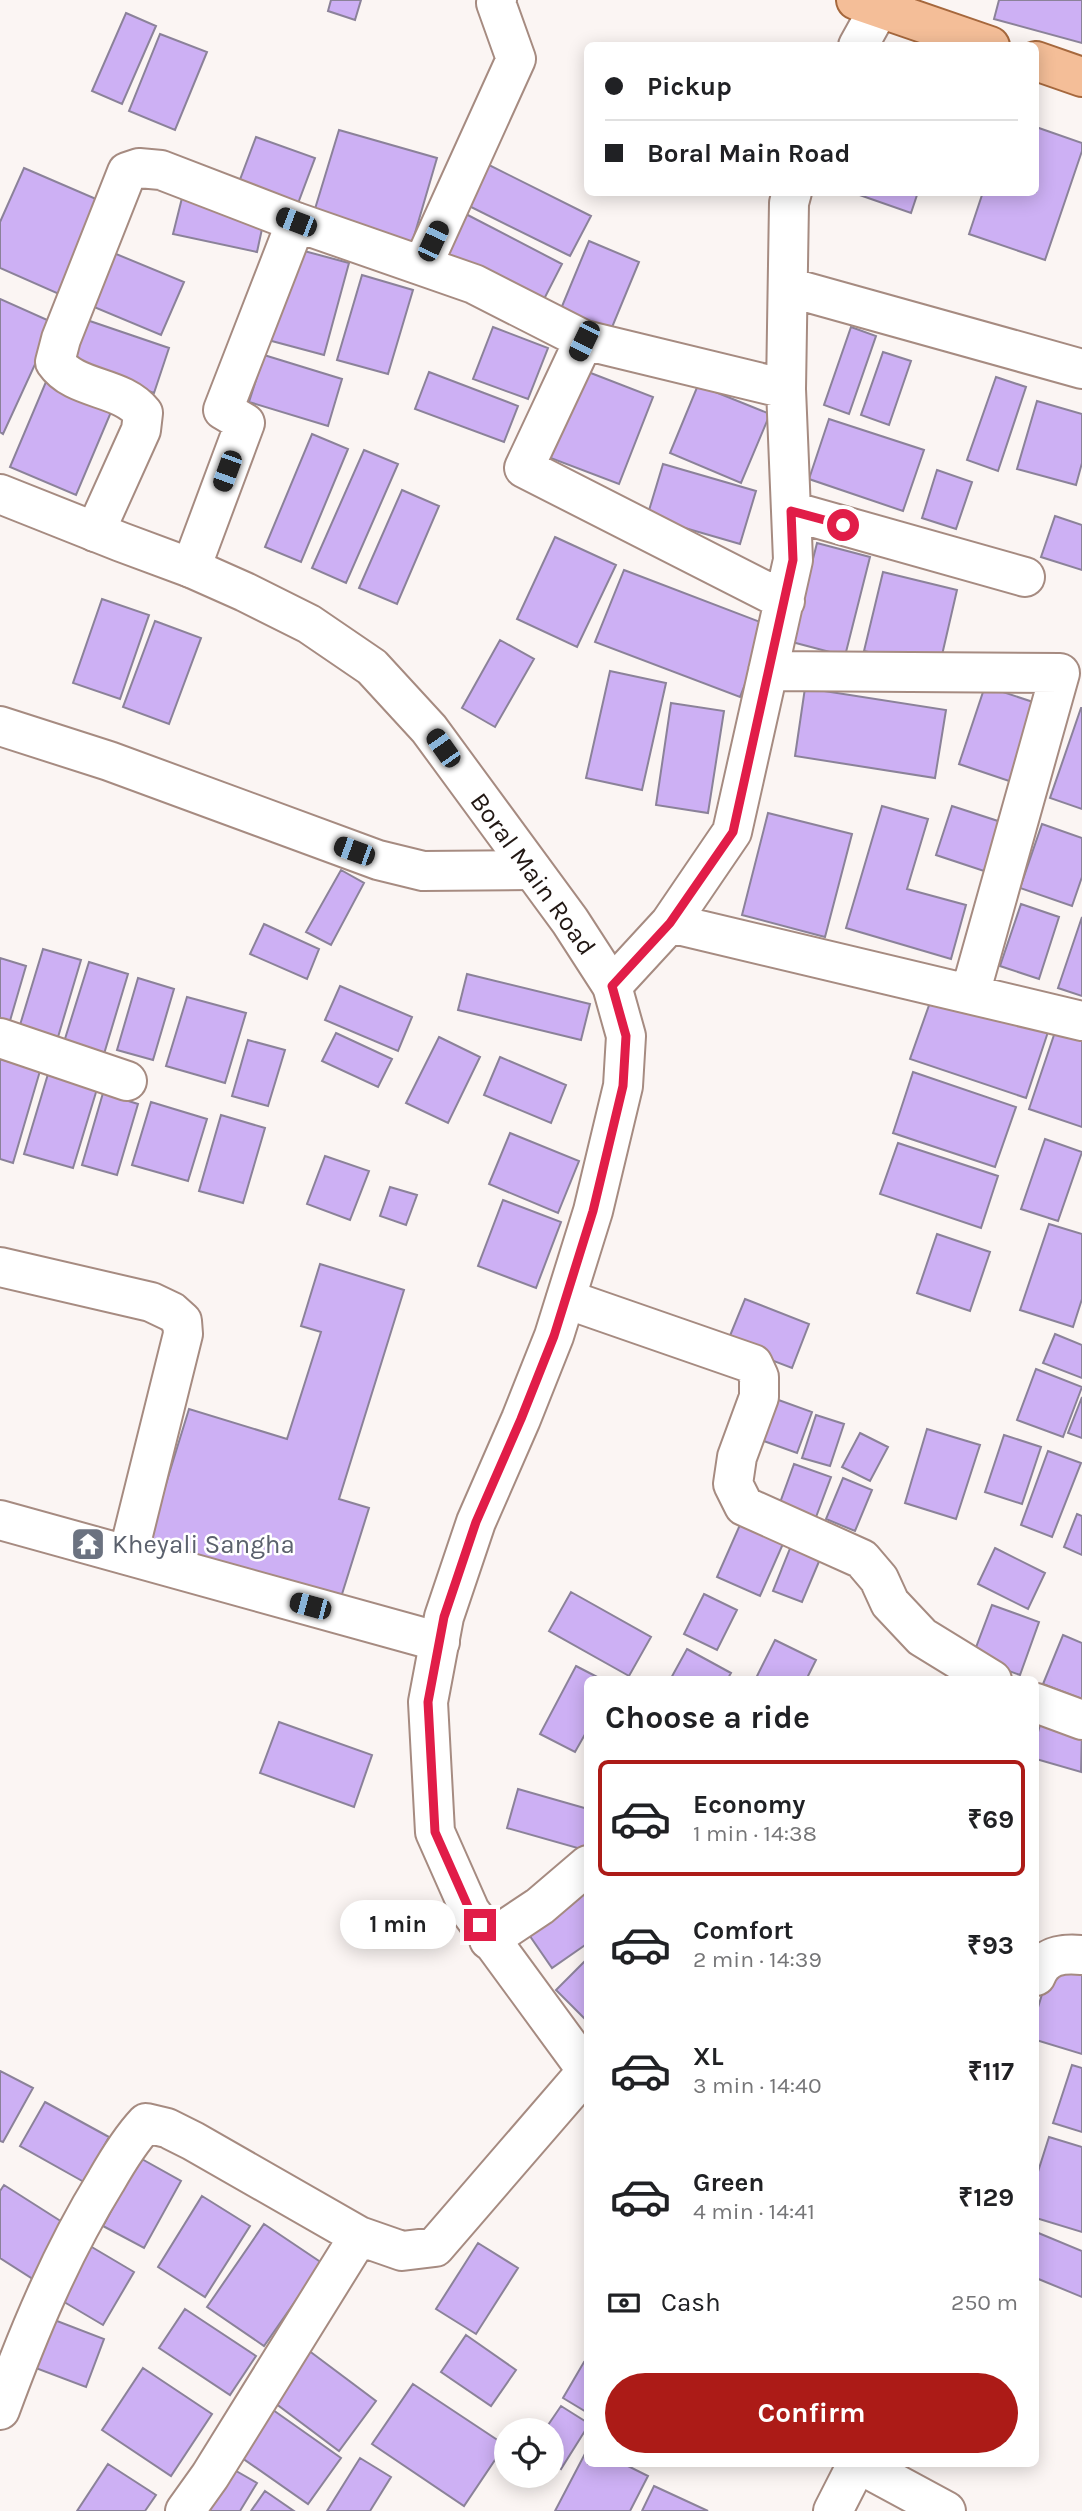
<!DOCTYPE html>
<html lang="en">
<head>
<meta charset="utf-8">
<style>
	body { margin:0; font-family:Karla,sans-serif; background:#f6f6f6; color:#202124; height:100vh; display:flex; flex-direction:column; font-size:26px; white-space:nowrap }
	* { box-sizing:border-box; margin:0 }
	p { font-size:23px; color:#757577 }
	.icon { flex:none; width:38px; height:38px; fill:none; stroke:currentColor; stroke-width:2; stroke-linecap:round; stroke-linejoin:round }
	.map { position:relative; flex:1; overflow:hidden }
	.drawer { position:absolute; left:584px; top:1676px; width:455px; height:791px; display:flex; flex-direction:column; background:#fff; border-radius:10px; box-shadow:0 4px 18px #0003 }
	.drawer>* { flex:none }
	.hud { position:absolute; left:584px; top:42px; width:455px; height:154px; border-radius:10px; box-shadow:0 4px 18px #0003; display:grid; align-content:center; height:154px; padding:0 21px; background:#fff }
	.tools { position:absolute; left:494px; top:2418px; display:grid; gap:14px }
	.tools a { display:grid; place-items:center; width:70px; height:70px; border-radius:50%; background:#fff; box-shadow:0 4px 18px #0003; font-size:35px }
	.end { position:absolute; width:32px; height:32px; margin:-16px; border:9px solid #e11d48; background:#fff; box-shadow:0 0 0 4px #fff }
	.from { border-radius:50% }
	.bubble { position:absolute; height:49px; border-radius:24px; background:#fff; box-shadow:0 4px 18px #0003; font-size:23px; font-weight:700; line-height:49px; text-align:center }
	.car { position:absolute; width:21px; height:42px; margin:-21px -10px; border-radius:9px; box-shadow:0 0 5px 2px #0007; background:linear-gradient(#222 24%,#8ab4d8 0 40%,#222 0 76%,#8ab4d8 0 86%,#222 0) }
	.hud b { display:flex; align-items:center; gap:24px; height:66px; font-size:26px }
	.hud b+b { border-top:2px solid #e0e0e0 }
	.hud i { width:18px; height:18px; background:#202124 }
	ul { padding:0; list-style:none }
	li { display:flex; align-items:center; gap:21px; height:116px; margin:0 14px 10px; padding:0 7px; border:4px solid transparent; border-radius:10px }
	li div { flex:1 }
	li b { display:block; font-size:26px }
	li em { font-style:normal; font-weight:700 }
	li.current { border-color:#ac1b17 }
	li>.icon { width:63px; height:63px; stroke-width:1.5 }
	h2 { padding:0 21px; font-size:32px; line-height:84px }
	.pay { display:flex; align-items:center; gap:18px; height:77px; padding:0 21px; font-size:26px }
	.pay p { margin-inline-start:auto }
	.primary-button { display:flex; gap:14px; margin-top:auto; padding:14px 21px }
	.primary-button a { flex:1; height:80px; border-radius:42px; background:#ac1b17; color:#fff; font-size:28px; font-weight:700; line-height:80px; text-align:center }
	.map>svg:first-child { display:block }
	.building { fill:#cdb0f4; stroke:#8b8299; stroke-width:2 }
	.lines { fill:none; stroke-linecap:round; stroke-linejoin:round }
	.street-casing { stroke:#a68b81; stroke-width:42 }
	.secondary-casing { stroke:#a68b81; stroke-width:42 }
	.primary-casing { stroke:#a6683d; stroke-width:42 }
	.street { stroke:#fff; stroke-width:38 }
	.secondary { stroke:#fff; stroke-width:38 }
	.primary { stroke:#f4be98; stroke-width:38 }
	.route { stroke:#e11d48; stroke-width:9 }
	.labels { text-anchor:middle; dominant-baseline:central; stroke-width:5; stroke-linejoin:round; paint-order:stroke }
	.street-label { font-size:26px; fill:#211713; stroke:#fff }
	.worship-label { font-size:26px; fill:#5b616d; stroke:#fff; text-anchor:start }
</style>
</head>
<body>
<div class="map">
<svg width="1082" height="2511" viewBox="0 0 1082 2511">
	<rect width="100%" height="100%" fill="#fbf5f3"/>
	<path class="building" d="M331 0H361L355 20 328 11Z
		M999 0H1082V43L994 19Z
		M126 13 156 26 122 104 92 91Z
		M160 34 207 52 175 130 129 111Z
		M1036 127 1082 143V151L1045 260 969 234 983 192H1036Z
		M339 130 437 158 410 250 311 222Z
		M256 137 315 158 294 214 235 193Z
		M479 160 591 216 570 256 459 201Z
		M24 168 110 205 68 298 0 268V222Z
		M851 192H918L911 213Z
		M182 198 265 215 257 252 173 234Z
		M460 211 562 264 540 307 437 255Z
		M589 241 639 262 608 337 558 316Z
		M293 248 349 263 324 355 268 340Z
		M104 249 184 282 161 335 82 302Z
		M362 275 413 290 388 374 337 360Z
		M0 299 54 323 3 434 0 432Z
		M81 318 169 348 154 393 66 362Z
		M493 327 548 348 528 399 473 379Z
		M851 327 876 336 849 414 824 405Z
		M883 352 911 361 889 425 861 415Z
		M264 355 342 379 328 426 249 402Z
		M583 370 653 397 619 484 548 457Z
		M429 372 518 406 504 442 415 409Z
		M48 377 114 405 76 495 10 467Z
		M996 377 1026 387 998 471 967 460Z
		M698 385 770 414 741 483 670 453Z
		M1037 401 1082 414V463L1076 485 1017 469Z
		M829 419 924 450 903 511 809 479Z
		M312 434 348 449 301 562 265 547Z
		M364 450 398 464 346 583 312 568Z
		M663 464 756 491 740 544 647 517Z
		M937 470 972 482 956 529 922 518Z
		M402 490 439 506 397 604 359 588Z
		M1055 516 1082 525V570L1041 557Z
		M555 537 616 565 577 647 517 619Z
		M817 543 870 557 845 656 792 642Z
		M624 570 768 625 740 697 595 642Z
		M883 572 957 590 939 668 864 651Z
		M102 599 149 615 120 699 73 683Z
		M155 621 201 638 169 724 123 707Z
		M500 640 534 659 495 727 462 708Z
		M610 671 666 683 642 790 586 778Z
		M985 686 1042 705 1015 783 959 764Z
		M805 688 946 710 935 778 795 756Z
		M671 703 724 711 708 813 656 805Z
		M1081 708H1082V809L1050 798Z
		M882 806 928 819 907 889 966 905 951 959 846 928Z
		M952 806 1001 822 984 871 936 855Z
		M768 813 852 834 825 937 742 915Z
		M1042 824 1082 838V877L1072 906 1020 888Z
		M341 870 364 883 331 945 306 932Z
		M1021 904 1059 917 1039 979 1000 966Z
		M1082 917V996L1058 988Z
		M264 924 319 949 307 979 250 954Z
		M43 949 81 960 58 1037 20 1025Z
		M0 958 26 966 7 1031 0 1028Z
		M89 962 128 974 104 1054 64 1042Z
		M467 974 590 1004 581 1040 458 1010Z
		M138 978 174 989 153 1060 117 1050Z
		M340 986 412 1017 398 1051 325 1020Z
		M933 994 1048 1032 1026 1098 910 1059Z
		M187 997 246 1013 225 1083 166 1066Z
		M1055 1032 1082 1041V1127L1029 1109Z
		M336 1033 392 1059 378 1087 322 1061Z
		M439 1037 480 1057 448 1123 406 1103Z
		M248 1040 285 1050 268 1106 232 1096Z
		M500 1057 566 1085 551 1123 484 1095Z
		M0 1059 40 1071 13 1163 0 1159Z
		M913 1072 1016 1107 995 1167 893 1133Z
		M48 1074 97 1089 73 1168 24 1154Z
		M103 1093 138 1104 117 1175 82 1165Z
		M151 1102 207 1119 188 1181 132 1165Z
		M221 1115 265 1128 243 1203 199 1191Z
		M510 1133 579 1161 558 1213 489 1184Z
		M1045 1139 1082 1152 1058 1221 1021 1209Z
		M898 1143 998 1176 981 1228 880 1194Z
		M325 1156 369 1171 350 1220 307 1204Z
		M390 1187 417 1195 406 1225 380 1216Z
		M503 1200 561 1222 536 1288 478 1266Z
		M1049 1224 1082 1234V1299L1073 1327 1020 1310Z
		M937 1234 990 1252 970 1311 917 1293Z
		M320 1264 404 1290 339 1499 369 1508 337 1610 145 1552 189 1409 287 1439 321 1332 301 1326Z
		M745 1299 809 1324 792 1368 727 1343Z
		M1055 1334 1082 1345V1378L1043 1363Z
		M1036 1369 1082 1387 1063 1437 1017 1420Z
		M1082 1397V1438L1068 1433Z
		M773 1398 812 1412 797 1453 758 1439Z
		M816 1415 844 1424 830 1466 802 1458Z
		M927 1429 980 1445 956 1519 905 1503Z
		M860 1433 888 1447 870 1481 842 1467Z
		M1004 1435 1041 1447 1022 1504 985 1492Z
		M1048 1451 1081 1463 1052 1537 1021 1525Z
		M794 1464 831 1477 813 1525 777 1511Z
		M843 1478 872 1490 855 1531 826 1519Z
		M1077 1514 1082 1516V1555L1064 1547Z
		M743 1518 786 1537 760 1596 717 1577Z
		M793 1541 823 1552 802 1602 773 1591Z
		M995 1548 1045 1573 1028 1609 978 1584Z
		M571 1592 651 1637 629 1676 549 1631Z
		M704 1594 737 1610 717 1650 684 1634Z
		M992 1605 1039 1622 1020 1675 972 1658Z
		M1063 1635 1082 1643V1699L1043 1684Z
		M775 1640 816 1660 806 1680H764L757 1676Z
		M687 1649 731 1673 727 1680H670Z
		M576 1666 603 1680H588V1729L575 1752 540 1734Z
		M1042 1718 1082 1729 1081 1772 1036 1759V1739Z
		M279 1722 372 1755 354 1807 260 1773Z
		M518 1789 588 1809V1851L507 1828Z
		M581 1886 588 1896V1943L552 1968 523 1926Z
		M588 1958V2022L556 1990Z
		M1051 1965 1082 1974V2054L1036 2040V2014Z
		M1072 2065 1082 2068V2132L1053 2123Z
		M0 2071 33 2088 3 2142 0 2141Z
		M45 2102 109 2137 84 2182 20 2146Z
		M1049 2137 1082 2147V2232L1036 2218V2178Z
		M140 2158 181 2181 144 2248 103 2226Z
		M4 2185 70 2227 36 2281 0 2258V2191Z
		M202 2196 250 2226 205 2297 158 2267Z
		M264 2224 322 2263 264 2346 207 2307Z
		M1036 2232 1082 2251V2297L1036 2278Z
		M85 2243 134 2272 103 2325 54 2296Z
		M478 2243 518 2268 476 2334 436 2309Z
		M185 2309 256 2356 230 2395 159 2348Z
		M44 2316 104 2339 86 2387 25 2364Z
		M466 2335 516 2370 491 2406 441 2372Z
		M304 2347 376 2401 339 2451 267 2397Z
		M584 2362 588 2364V2413L563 2398Z
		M143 2368 212 2414 171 2476 102 2430Z
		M413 2384 505 2445 464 2506 372 2444Z
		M266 2405 341 2458 308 2504 232 2451Z
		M561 2406 588 2423V2426L561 2469 551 2462V2431H544Z
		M588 2448V2464H624L648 2476 630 2511H555Z
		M360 2458 391 2477 370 2511H327Z
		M108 2464 156 2495 145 2511H77Z
		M224 2464 257 2483 240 2511H195Z
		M654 2486 708 2511H642Z
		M265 2491 294 2511H251Z"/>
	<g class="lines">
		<g class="street-casing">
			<path id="street" d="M858 46 879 8
				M423 264 516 59 496 3 497 0
				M788 287 1082 369
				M584 340 524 468 785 601
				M791 511 1025 577
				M95 532 141 430 143 413C121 385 75 391 55 362L61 339 127 172 139 168 161 170 296 222 474 284 584 340 786 389
				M191 568 245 423 223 410 296 222
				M768 671 1060 673 970 994
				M0 726 109 761 378 860 423 871 532 870
				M670 923 732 832 793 560 786 389 789 203 792 192
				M612 986 670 923 1082 1021
				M0 1038 127 1081
				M0 1267 151 1302 172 1312 182 1321 183 1334 128 1555
				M566 1299 753 1364 759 1377V1397L737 1457 733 1484 744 1506 862 1559 879 1579 890 1603 922 1637 992 1680
				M0 1520 440 1642
				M1036 1703 1082 1720
				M489 1940 540 1906 588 1865
				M1036 1976C1044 1955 1062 1953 1082 1955
				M0 2410C29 2331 62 2252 106 2181 118 2160 130 2140 146 2123L167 2128 193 2141 359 2236 402 2251 435 2247 587 2071
				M859 2464 946 2511
				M185 2511 210 2476 359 2236"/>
		</g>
		<g class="secondary-casing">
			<path id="secondary" d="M0 494 121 542 191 568 245 592 309 624 372 667 429 729 570 921 612 986 626 1036 623 1086 593 1211 554 1336 521 1419 476 1522 444 1617 428 1702 435 1832 470 1911 588 2072
				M833 2511 857 2464"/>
		</g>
		<g class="primary-casing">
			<path id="primary" d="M856 0 990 46
				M1036 61 1082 77"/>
		</g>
		<use href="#street" class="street"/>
		<use href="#secondary" class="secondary"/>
		<use href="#primary" class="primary"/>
	</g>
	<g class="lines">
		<path class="route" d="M480 1925 470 1911 435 1832 428 1702 444 1617 476 1522 521 1419 554 1336 593 1211 623 1086 626 1036 612 986 670 923 733 832 793 560 791 511 843 525"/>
	</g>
	<defs>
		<g id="temple-square" transform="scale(1.75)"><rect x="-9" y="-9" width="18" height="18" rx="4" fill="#6b7280" stroke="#fff"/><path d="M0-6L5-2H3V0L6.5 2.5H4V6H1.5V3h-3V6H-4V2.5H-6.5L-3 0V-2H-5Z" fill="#fff"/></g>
	</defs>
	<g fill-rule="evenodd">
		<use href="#temple-square" x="88" y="1544"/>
	</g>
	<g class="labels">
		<g class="street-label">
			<text transform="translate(533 874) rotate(54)">Boral Main Road</text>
		</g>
		<g class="worship-label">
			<text x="112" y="1544">Kheyali Sangha</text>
		</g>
	</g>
</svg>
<div class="tools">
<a><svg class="icon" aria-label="locate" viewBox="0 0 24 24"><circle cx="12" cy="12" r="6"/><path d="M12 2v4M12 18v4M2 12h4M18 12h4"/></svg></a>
</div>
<i class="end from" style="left:843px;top:525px"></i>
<i class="end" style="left:480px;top:1925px"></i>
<div class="bubble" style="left:340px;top:1900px;width:116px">1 min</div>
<i class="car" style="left:296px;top:222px;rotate:291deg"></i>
<i class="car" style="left:433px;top:241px;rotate:25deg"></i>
<i class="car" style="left:584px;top:341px;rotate:206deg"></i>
<i class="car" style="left:227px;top:471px;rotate:200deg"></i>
<i class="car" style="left:443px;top:748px;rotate:325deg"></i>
<i class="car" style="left:354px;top:851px;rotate:290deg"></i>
<i class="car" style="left:310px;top:1606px;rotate:285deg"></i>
<div class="hud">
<b><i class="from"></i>Pickup</b>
<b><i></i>Boral Main Road</b>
</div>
<section class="drawer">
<h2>Choose a ride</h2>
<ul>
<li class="current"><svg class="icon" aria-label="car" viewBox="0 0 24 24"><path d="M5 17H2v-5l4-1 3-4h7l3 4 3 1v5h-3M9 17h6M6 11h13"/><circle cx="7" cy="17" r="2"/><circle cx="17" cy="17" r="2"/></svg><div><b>Economy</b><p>1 min · 14:38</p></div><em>₹69</em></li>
<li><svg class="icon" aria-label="car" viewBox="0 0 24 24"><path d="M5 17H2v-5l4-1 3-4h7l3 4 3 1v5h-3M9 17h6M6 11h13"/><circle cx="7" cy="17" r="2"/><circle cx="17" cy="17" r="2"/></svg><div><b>Comfort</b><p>2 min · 14:39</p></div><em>₹93</em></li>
<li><svg class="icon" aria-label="car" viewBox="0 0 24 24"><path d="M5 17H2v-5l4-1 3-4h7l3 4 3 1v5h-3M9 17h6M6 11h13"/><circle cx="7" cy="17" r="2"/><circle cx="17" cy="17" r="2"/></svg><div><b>XL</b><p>3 min · 14:40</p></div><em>₹117</em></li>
<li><svg class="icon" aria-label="car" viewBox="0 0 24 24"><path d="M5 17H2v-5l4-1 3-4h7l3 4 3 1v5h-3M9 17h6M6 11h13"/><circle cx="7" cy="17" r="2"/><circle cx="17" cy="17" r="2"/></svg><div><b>Green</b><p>4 min · 14:41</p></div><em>₹129</em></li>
</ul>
<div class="pay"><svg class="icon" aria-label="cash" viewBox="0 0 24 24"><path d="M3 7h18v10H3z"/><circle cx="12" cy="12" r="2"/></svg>Cash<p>250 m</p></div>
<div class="primary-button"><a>Confirm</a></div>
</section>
</div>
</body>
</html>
